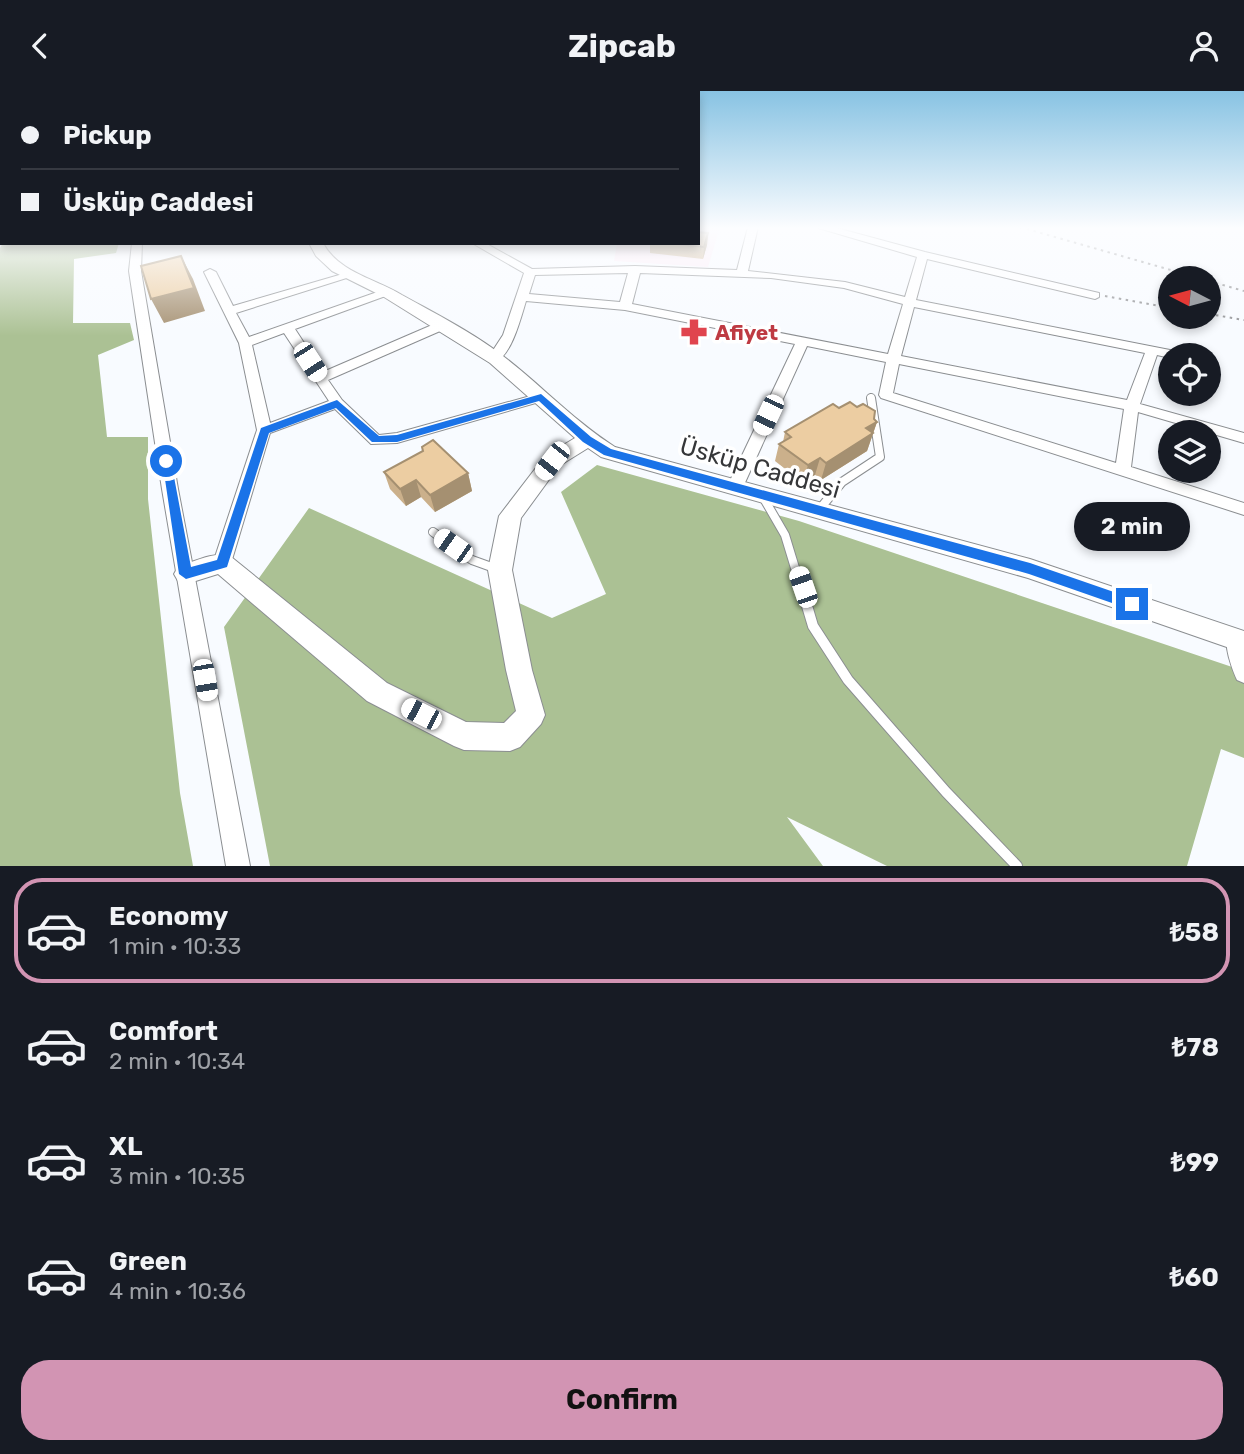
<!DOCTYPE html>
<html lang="en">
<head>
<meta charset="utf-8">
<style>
	body { margin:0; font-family:Rubik,sans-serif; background:#242831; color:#f1f3f6; height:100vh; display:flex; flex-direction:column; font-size:26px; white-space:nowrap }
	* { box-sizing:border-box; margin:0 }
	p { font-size:23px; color:#9ea1a6 }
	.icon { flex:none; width:38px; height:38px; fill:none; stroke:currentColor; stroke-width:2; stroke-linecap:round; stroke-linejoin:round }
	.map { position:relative; height:775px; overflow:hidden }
	.drawer { display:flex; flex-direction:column; background:#171b24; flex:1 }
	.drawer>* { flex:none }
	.guide { position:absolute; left:0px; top:0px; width:700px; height:154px; box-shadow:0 4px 10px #0003; display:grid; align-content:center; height:154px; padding:0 21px; background:#171b24 }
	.needle { width:46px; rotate:276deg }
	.buttons { position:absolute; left:1158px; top:175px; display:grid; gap:14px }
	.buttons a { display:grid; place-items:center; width:63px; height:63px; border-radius:50%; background:#171b24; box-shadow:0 4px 10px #0003; font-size:35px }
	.end { position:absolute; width:32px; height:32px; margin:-16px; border:9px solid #1a73e8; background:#fff; box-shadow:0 0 0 4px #fff }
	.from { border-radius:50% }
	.bubble { position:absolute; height:49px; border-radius:24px; background:#171b24; box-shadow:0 4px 10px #0003; font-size:23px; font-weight:700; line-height:49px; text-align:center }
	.car { position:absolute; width:21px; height:42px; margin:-21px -10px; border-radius:9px; box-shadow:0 0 5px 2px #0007; background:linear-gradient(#fff 24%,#345 0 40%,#fff 0 76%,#345 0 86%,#fff 0) }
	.guide b { display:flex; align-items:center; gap:24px; height:66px; font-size:26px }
	.guide b+b { border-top:2px solid #363941 }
	.guide i { width:18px; height:18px; background:#f1f3f6 }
	ul { padding:12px 0 0; list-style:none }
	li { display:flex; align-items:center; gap:21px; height:105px; margin:0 14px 10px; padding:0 7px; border:4px solid transparent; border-radius:28px }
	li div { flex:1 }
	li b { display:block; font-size:26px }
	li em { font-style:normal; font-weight:700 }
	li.current { border-color:#d294b3 }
	li>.icon { width:63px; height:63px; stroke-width:1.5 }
	.cta { display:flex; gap:14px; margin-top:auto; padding:14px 21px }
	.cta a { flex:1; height:80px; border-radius:28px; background:#d294b3; color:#111; font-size:28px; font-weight:700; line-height:80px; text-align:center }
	header { display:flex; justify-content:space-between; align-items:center; height:91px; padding:0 21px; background:#171b24; font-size:32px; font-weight:700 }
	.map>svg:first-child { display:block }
	.education { fill:#fcebf6 }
	.forest { fill:#abc194 }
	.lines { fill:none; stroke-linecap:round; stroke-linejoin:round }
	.lane-far1-casing { stroke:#8b8e91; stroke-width:10 }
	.lane-casing { stroke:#8b8e91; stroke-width:12 }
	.street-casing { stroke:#8b8e91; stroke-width:2 }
	.secondary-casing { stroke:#8b8e91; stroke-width:2 }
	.path { stroke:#8e8f92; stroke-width:2; stroke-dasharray:2.5 4.5; stroke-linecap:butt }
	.lane-far1 { stroke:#fff; stroke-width:8 }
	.lane { stroke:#fff; stroke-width:10 }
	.street { fill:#fff; fill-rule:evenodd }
	.secondary { fill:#fff; fill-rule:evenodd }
	.wall { fill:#cbb08b }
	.shaded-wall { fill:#a59071 }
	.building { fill:#eccda2; stroke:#a59071; stroke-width:2 }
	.route { fill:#1a73e8 }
	.labels { text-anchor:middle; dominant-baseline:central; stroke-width:7; stroke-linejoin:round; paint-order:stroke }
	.far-health-label { font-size:21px; font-weight:bold; fill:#be3a42; stroke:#fff; text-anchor:start }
	.street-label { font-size:24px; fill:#363739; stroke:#fff }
</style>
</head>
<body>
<header><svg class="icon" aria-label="back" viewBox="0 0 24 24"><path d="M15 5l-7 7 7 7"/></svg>Zipcab<svg class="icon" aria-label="person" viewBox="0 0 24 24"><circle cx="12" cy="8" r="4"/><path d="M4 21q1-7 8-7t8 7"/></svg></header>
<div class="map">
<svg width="1244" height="775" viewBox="0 0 1244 775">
	<rect width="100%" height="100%" fill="#f8fbff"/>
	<path class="education" d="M698 136H720L708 176 614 170 617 152H698Z"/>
	<path class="forest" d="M3 152H119L116 162 74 168 73 232H130L134 249 98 264 107 346H148V408L180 702 193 775H0V157Z
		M597 374 799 430 1244 580V667L1221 658 1187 775H887L787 726 823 775H270L224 536 309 417 552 527 606 503 561 401Z"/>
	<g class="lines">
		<g class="lane-far1-casing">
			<path id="lane-far1" d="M763 406 785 444 802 500
				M818 420 842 391 880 366 871 307
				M433 441 472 469 497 478"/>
		</g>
		<g class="lane-casing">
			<path id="lane" d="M802 498 813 535 848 589 946 701 1017 775"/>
		</g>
		<g class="street-casing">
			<path id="street" d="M748 136H758L748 180 845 191 905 206 917 166 815 136H833L925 161 1099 202V206L1095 208 927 168 916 209 1175 260 1177 263 1170 267 1157 264 1140 313 1244 342V352L1138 321 1131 376 1244 412V424L881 307 879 304 886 271 807 255 743 396 735 402 727 396 795 253 625 219 526 210C521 226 512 264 495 271L488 267 503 244 524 182 472 152H485L532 178 635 175 737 179ZM628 182 620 211 529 203 535 184ZM640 182 771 187 844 197 903 213 888 263 632 213ZM914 216 1145 262 1127 309 901 265ZM899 273 1124 318 1116 372 893 302Z
				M132 152H142L141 180 178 398 250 775H226L162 398 129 180Z
				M210 178 216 181 233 215 346 182 356 184 236 222 249 246 383 199H391V203L295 238 323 281 439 231H447V237L328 289 342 309 379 344 397 342 541 302 548 306 546 309 397 352 371 353 335 318 270 342 231 472 228 477 222 479 216 477 213 472 257 339 239 252 204 181ZM284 242 329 310 270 332 252 254Z
				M1235 540 1242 542 1244 547V592L1237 589C1232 578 1223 554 1228 542Z"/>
		</g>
		<g class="secondary-casing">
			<path id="secondary" d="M309 152H323C338 181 376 188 402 204 436 223 472 241 503 265 541 294 574 330 615 356L1030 468 1244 540V562L1028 487 601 366 588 357 559 375 521 427 512 479 532 579 545 624 541 633 520 656 510 660 464 659 454 655 367 610 218 483 186 493 178 490 174 483 178 476C193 471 215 460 230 465L387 592 466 631 504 632 516 620 506 579 488 479 499 425 545 365 575 347 490 272 384 206 332 180 316 165Z"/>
		</g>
		<path class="path" d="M1020 136 1199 187
			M1209 190 1244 200
			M1105 205 1171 217
			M1209 223 1244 229"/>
		<use href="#lane-far1" class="lane-far1"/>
		<use href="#lane" class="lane"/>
		<use href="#street" class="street"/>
		<use href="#secondary" class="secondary"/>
	</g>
	<path class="wall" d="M708 142 707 154 703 168 650 162V152H698Z
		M839 317 877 331 867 360 821 389 815 384 803 392 775 370 779 353 783 351 785 341Z
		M384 381 468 382 472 400 435 421 421 406 406 415 390 398Z"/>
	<path class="shaded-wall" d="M708 142 707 154 703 168 704 156Z
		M181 165 193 188 205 220 164 232 151 208Z
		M877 331 867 360 821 389 826 372 866 337Z
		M820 367 815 384 803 392 808 374Z
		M468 382 472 400 435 421 430 404Z
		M416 389 421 406 406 415 400 398Z"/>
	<path class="building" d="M698 141 708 142 704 156 668 152H698Z
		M181 165 194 197 151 208 141 175Z
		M850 311 857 316 863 313 875 320 874 328 877 331 866 337 873 342 826 372 820 367 808 374 779 353 791 346 785 341 833 313 839 317Z
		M433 349 468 382 430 404 416 389 400 398 384 381 423 360 422 356Z"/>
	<linearGradient id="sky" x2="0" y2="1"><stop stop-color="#88c3e3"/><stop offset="0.56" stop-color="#fcfdff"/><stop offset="1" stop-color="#fcfdff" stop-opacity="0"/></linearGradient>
	<rect width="1244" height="245" fill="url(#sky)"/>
	<path class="route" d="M541 303 591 346 611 358 1030 472 1137 509 1139 513 1132 519 1029 483 604 364 583 351 539 310 397 351H372L336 317 269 342 227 476 186 488 179 483 162 368 166 366 171 370 191 476 217 469 261 337 337 309 379 345 397 344Z"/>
	<defs>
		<g id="pharmacy-bare" transform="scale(2.1)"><path d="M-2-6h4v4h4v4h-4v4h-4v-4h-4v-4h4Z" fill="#e0444e" stroke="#fff" stroke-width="2.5" paint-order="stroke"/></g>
	</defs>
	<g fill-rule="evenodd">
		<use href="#pharmacy-bare" x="694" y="241"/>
	</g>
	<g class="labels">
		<g class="far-health-label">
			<text x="715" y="241">Afiyet</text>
		</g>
		<g class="street-label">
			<text transform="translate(760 377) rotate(16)">Üsküp Caddesi</text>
		</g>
	</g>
</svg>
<div class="buttons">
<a><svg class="needle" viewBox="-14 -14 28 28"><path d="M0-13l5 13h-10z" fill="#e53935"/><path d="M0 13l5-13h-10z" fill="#9ea1a6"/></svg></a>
<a><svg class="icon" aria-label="locate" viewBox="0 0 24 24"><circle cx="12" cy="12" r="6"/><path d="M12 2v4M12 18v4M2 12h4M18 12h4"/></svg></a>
<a><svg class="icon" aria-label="layers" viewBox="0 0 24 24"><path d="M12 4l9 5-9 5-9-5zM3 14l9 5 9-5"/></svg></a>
</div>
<i class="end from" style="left:166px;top:370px"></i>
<i class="end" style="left:1132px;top:513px"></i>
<div class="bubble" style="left:1074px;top:411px;width:116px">2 min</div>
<i class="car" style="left:310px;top:271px;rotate:147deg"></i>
<i class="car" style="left:768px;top:324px;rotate:205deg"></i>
<i class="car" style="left:552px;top:370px;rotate:218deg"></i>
<i class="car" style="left:453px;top:455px;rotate:305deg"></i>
<i class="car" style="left:803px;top:496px;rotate:341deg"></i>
<i class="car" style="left:205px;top:589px;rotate:170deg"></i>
<i class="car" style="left:421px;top:623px;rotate:297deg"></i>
<div class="guide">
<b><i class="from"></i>Pickup</b>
<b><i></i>Üsküp Caddesi</b>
</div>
</div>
<section class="drawer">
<ul>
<li class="current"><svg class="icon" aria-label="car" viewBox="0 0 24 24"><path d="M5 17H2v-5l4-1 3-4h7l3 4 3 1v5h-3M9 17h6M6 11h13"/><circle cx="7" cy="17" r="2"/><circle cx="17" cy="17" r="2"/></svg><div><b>Economy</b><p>1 min · 10:33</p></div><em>₺58</em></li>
<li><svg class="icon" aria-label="car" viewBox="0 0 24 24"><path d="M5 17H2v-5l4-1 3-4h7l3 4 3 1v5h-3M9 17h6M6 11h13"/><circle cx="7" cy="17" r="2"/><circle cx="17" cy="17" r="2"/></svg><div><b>Comfort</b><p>2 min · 10:34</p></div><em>₺78</em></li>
<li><svg class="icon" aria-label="car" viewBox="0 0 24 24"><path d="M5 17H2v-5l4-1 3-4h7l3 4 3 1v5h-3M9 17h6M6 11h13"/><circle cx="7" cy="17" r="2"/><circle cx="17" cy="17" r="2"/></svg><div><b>XL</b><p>3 min · 10:35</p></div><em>₺99</em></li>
<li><svg class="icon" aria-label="car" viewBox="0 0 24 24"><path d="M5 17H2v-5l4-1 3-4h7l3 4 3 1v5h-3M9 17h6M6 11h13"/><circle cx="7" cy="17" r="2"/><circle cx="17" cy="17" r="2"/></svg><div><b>Green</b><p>4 min · 10:36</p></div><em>₺60</em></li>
</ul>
<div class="cta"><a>Confirm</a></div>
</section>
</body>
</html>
